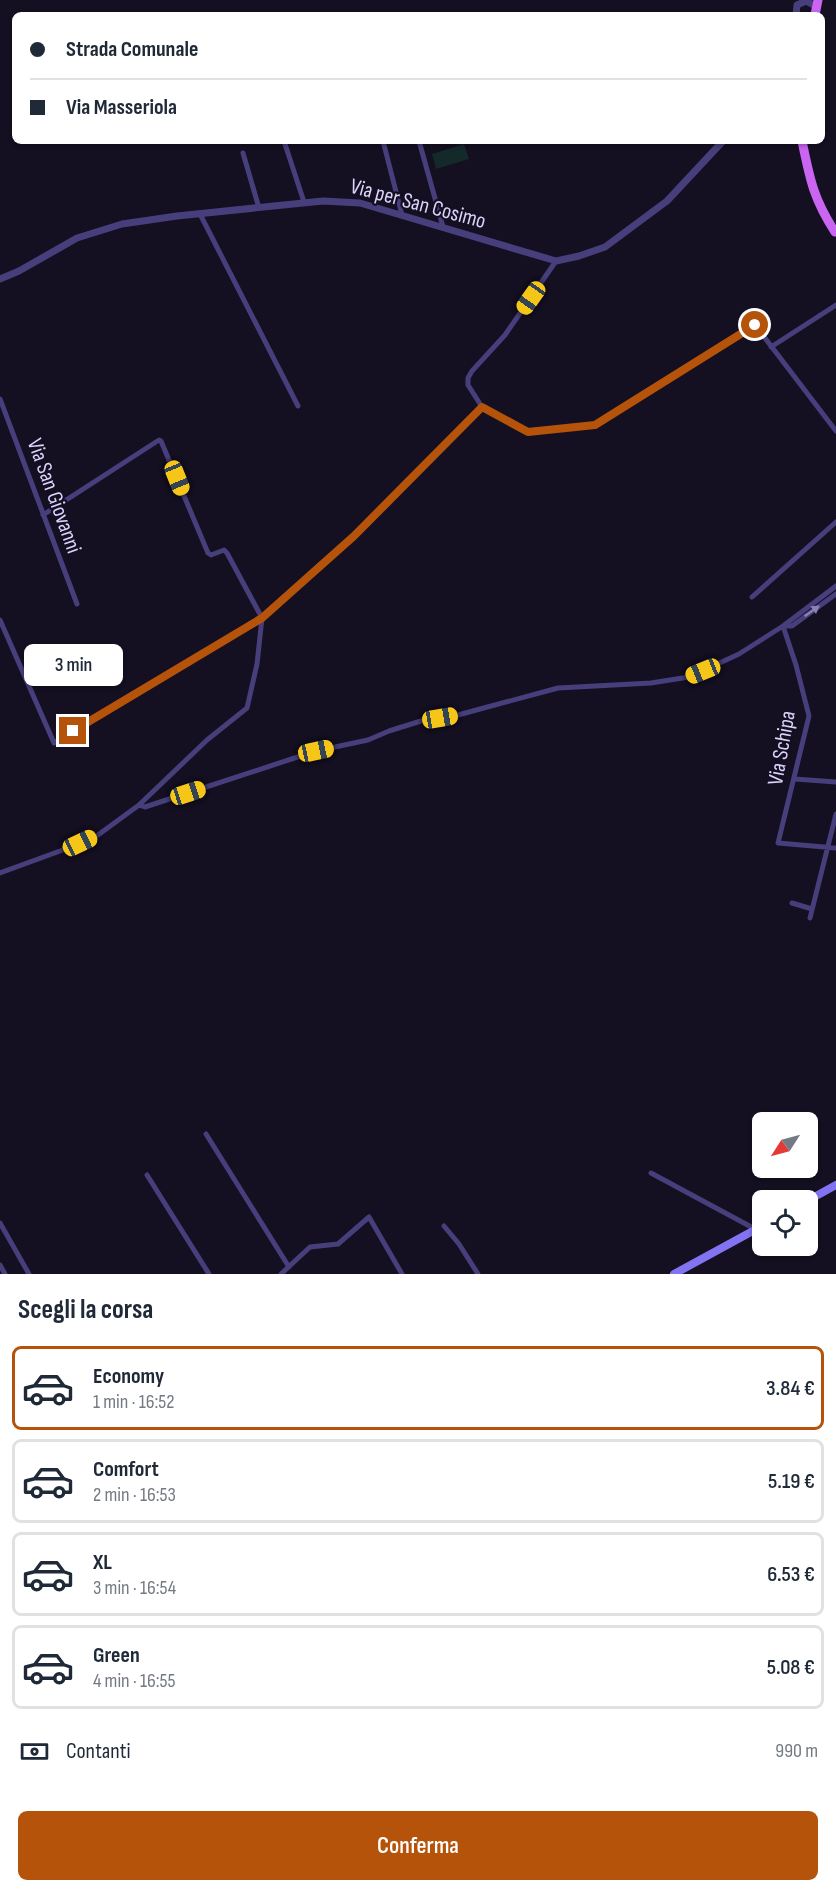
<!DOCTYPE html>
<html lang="it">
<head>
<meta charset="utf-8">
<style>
	body { margin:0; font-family:"Sofia Sans Condensed",sans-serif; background:#f2f2f3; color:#1f2937; height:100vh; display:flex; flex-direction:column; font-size:22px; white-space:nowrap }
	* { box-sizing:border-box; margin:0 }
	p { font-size:20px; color:#747a83 }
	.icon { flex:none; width:33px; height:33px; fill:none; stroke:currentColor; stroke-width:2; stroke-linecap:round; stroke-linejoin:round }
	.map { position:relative; height:1274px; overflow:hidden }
	.details { display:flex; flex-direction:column; background:#fff; flex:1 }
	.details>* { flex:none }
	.banner { position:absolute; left:12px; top:12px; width:813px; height:132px; border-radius:9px; box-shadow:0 2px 4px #0004; display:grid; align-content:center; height:132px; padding:0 18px; background:#fff }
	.needle { width:39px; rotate:234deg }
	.buttons { position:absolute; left:752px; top:1112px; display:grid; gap:12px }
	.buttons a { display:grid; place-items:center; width:66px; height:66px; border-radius:9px; background:#fff; box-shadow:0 2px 4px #0004; font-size:30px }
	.end { position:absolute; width:27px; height:27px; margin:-14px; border:8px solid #b45309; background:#fff; box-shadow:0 0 0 3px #fff }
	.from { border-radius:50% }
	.bubble { position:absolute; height:42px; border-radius:9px; background:#fff; box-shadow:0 2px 4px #0004; font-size:20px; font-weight:600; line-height:42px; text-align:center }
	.car { position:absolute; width:18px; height:36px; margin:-18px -9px; border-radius:8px; box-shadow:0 0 4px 2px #0007; background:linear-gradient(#f5c518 24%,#345 0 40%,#f5c518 0 76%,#345 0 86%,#f5c518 0) }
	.banner b { display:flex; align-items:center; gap:21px; height:57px; font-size:22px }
	.banner b+b { border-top:2px solid #e0e1e3 }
	.banner i { width:15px; height:15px; background:#1f2937 }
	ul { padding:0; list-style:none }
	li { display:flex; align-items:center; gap:18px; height:84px; margin:0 12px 9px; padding:0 6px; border:3px solid #e0e1e3; border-radius:9px }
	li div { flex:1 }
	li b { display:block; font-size:22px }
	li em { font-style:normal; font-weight:600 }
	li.active { border-color:#b45309 }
	li>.icon { width:54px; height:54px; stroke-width:1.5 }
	h2 { padding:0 18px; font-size:27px; line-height:72px }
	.pay { display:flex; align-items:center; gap:15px; height:66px; padding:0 18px; font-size:22px }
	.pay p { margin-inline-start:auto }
	.primary-button { display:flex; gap:12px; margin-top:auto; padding:12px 18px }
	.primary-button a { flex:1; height:69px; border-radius:9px; background:#b45309; color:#fff; font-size:24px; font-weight:600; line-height:69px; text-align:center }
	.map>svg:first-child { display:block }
	.green { fill:#13292a }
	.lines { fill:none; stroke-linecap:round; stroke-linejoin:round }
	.minor { stroke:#473f7b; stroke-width:5 }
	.tertiary { stroke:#473f7b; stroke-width:7 }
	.secondary { stroke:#8273f2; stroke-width:8 }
	.primary { stroke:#c965f0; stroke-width:9 }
	.oneway { fill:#8a82b5 }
	.route { stroke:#b45309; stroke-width:8 }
	.labels { text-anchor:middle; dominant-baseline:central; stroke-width:4.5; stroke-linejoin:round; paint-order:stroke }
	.street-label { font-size:22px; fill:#dbd3fb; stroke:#140f21 }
</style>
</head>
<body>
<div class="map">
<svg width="836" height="1274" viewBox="0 0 836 1274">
	<rect width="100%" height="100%" fill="#140f21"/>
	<path class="green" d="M464 144 469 159 436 169 432 154Z"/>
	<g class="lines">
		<path class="minor" d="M284 141 304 202
			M383 141 402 215
			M419 141 443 227
			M243 153 259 208
			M200 214 298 406
			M556 261 505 335 472 371 468 378V385L482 407 524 431 595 425 755 325 836 431
			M771 347 836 305
			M0 399 77 604
			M836 586 783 626H792L836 594
			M752 597 836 522
			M0 620 54 743 262 618 354 536 482 407
			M795 779 836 782
			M139 805 145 807 316 751 368 740 389 731 421 721 458 715 558 688 651 683 689 677 739 654 783 626 796 665 809 716 778 843 836 848
			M0 873 71 847 98 835 139 805 207 740 247 708 257 664 262 618 227 553 224 550 211 555 208 553 161 441 159 440 43 515
			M792 903 812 909
			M810 918 836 814
			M206 1134 289 1267
			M651 1173 755 1229
			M147 1175 209 1274
			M0 1223 29 1274
			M444 1226 459 1244 478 1274
			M0 1265 5 1274
			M281 1274 310 1247 338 1244 369 1217 402 1274"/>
		<path class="tertiary" d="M796 15 797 5 806 1 817 7 815 10
			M0 279 19 271 77 238 122 224 177 216 323 201 360 203 556 261 579 256 605 247 667 201 723 141"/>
		<path class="secondary" d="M807 1201 836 1185
			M674 1274 762 1226"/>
		<path class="primary" d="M815 15 818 0
			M802 141C810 179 813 198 835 232"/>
	</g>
	<defs><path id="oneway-solid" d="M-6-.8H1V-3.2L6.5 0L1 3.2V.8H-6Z" transform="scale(1.5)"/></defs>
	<use class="oneway" href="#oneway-solid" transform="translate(812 611) rotate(-35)"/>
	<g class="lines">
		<path class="route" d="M73 731 262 618 354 536 482 407 528 432 595 425 755 325"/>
	</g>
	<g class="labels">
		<g class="street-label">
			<text transform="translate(418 204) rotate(15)">Via per San Cosimo</text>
			<text transform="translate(54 496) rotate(70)">Via San Giovanni</text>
			<text transform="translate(782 748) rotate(-80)">Via Schipa</text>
		</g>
	</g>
</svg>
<div class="buttons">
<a><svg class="needle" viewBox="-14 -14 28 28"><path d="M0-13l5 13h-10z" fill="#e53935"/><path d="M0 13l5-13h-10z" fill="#747a83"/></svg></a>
<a><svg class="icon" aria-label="locate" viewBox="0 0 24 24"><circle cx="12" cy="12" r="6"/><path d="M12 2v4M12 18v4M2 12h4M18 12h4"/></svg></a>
</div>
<i class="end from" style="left:755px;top:325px"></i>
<i class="end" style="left:73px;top:731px"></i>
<div class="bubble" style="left:24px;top:644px;width:99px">3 min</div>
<i class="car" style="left:531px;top:298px;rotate:215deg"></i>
<i class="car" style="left:177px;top:478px;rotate:158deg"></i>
<i class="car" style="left:703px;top:671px;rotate:248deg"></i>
<i class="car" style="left:440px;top:718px;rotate:80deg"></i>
<i class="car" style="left:316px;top:751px;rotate:78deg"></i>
<i class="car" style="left:188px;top:793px;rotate:72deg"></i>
<i class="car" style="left:80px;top:843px;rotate:65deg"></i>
<div class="banner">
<b><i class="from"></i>Strada Comunale</b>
<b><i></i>Via Masseriola</b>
</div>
</div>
<section class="details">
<h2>Scegli la corsa</h2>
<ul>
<li class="active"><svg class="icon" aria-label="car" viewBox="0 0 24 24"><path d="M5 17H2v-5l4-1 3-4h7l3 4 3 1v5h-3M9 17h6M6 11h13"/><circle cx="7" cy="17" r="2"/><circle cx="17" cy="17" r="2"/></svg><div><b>Economy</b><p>1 min · 16:52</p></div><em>3.84 €</em></li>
<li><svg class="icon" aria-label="car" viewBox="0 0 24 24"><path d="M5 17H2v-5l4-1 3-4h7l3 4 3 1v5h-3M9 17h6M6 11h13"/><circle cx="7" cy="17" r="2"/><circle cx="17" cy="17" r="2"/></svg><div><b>Comfort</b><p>2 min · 16:53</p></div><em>5.19 €</em></li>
<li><svg class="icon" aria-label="car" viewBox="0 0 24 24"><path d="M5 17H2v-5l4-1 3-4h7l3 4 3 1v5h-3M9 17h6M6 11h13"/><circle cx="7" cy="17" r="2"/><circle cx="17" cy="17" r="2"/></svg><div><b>XL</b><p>3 min · 16:54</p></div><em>6.53 €</em></li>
<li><svg class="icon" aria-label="car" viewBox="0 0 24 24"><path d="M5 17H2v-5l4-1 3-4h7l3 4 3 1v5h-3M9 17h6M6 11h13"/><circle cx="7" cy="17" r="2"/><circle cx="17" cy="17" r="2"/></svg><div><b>Green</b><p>4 min · 16:55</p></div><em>5.08 €</em></li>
</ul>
<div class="pay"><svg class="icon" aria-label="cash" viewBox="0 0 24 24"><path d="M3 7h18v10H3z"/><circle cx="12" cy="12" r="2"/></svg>Contanti<p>990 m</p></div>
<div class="primary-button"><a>Conferma</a></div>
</section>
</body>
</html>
